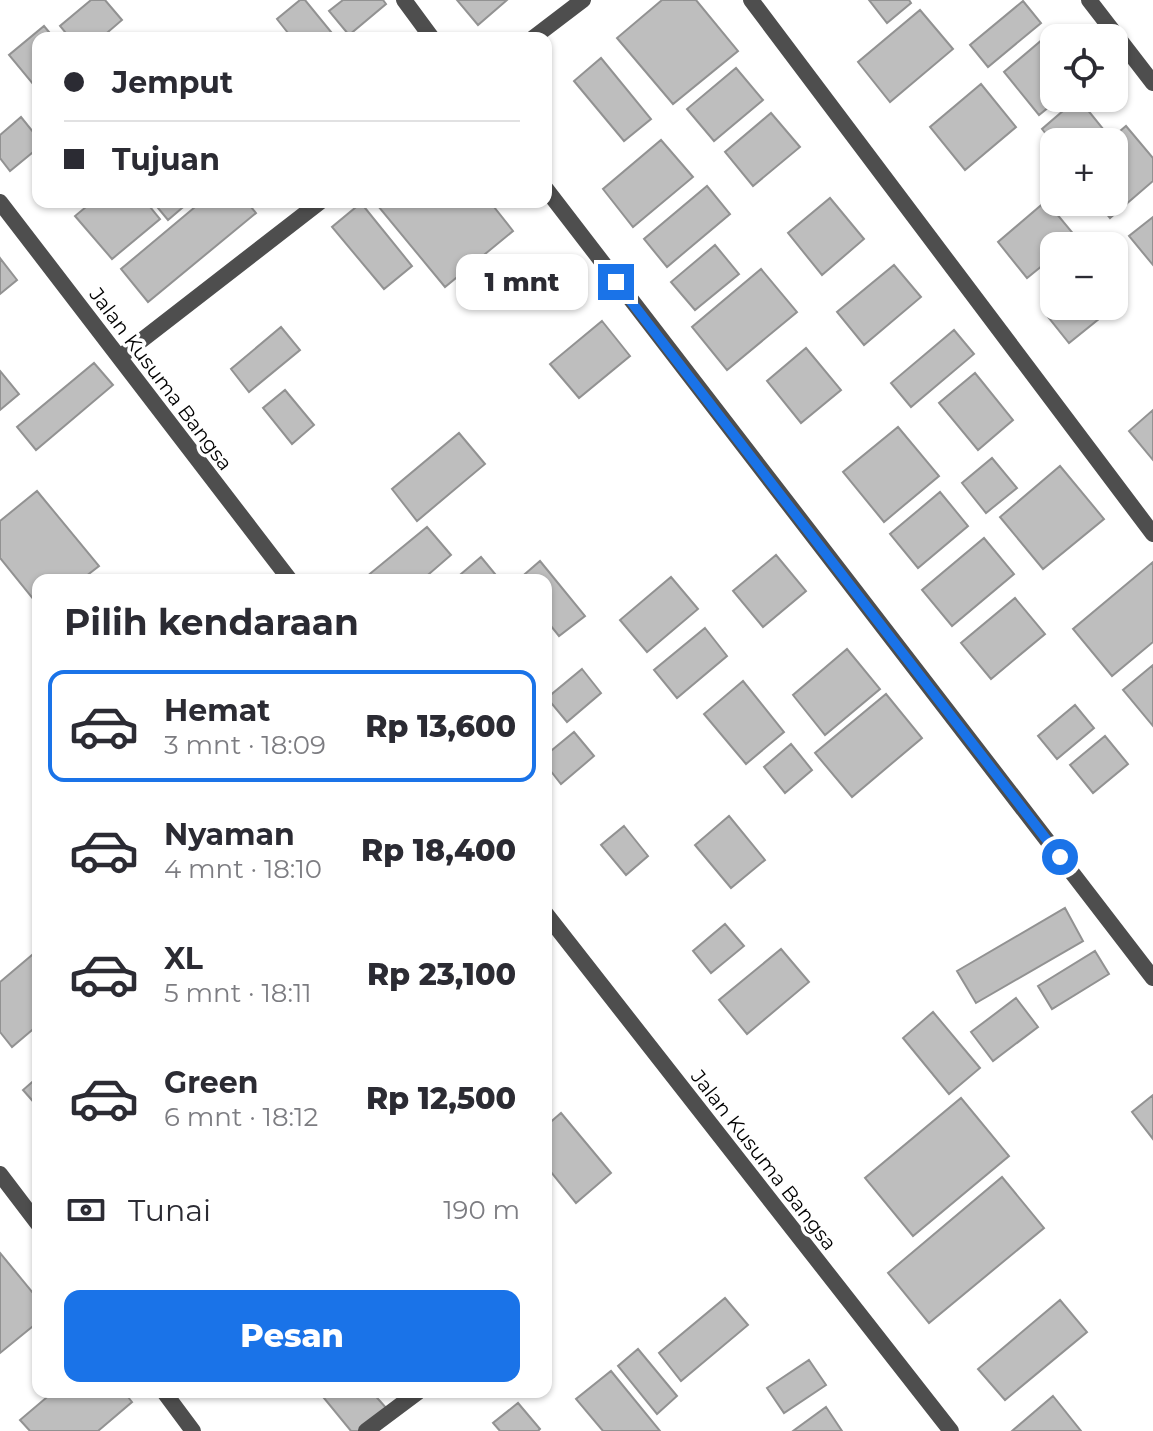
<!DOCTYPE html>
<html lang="id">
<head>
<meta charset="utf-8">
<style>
	body { margin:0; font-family:Montserrat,sans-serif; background:#f2f2f3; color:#2b2b33; height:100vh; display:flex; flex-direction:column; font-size:30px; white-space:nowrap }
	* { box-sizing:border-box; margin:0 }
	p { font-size:26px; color:#7c7c81 }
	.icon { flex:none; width:44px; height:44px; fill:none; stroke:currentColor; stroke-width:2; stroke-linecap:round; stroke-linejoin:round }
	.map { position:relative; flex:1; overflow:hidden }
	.sheet { position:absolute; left:32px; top:574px; width:520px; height:824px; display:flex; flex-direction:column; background:#fff; border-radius:16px; box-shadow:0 2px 6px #0004 }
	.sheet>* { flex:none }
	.guide { position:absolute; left:32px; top:32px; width:520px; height:176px; border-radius:16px; box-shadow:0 2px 6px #0004; display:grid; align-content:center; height:176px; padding:0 32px; background:#fff }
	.tools { position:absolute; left:1040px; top:24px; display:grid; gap:16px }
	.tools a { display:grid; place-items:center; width:88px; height:88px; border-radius:16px; background:#fff; box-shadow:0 2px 6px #0004; font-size:40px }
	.end { position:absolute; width:36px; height:36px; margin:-18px; border:10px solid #1a73e8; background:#fff; box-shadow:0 0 0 4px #fff }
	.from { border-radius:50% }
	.bubble { position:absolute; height:56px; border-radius:16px; background:#fff; box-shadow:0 2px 6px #0004; font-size:26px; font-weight:800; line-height:56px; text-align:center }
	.guide b { display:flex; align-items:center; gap:28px; height:76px; font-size:30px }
	.guide b+b { border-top:2px solid #e1e1e2 }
	.guide i { width:20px; height:20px; background:#2b2b33 }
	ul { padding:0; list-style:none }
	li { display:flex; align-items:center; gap:24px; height:112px; margin:0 16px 12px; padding:0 16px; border:4px solid transparent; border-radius:16px }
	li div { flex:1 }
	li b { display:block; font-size:30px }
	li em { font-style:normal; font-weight:800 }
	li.active { border-color:#1a73e8 }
	li>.icon { width:72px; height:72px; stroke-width:1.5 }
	h2 { padding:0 32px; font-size:36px; line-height:96px }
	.pay { display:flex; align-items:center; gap:20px; height:88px; padding:0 32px; font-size:30px }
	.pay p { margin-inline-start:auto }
	.action { display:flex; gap:16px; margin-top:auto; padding:16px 32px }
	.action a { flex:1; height:92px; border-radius:16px; background:#1a73e8; color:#fff; font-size:32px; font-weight:800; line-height:92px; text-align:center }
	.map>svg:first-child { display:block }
	.building { fill:#bebebe; stroke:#929292; stroke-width:2 }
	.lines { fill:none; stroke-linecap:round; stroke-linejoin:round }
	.minor { stroke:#4e4e4e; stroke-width:16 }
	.route { stroke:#1a73e8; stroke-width:10 }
	.labels { text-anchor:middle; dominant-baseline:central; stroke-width:7; stroke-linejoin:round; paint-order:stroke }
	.street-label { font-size:20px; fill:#000; stroke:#fff }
</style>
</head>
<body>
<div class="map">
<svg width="1153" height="1431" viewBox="0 0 1153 1431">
	<rect width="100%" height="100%" fill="#fff"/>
	<path class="building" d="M91 0H105L122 20 101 38H70L60 26Z
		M300 0H305L336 38H292L277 19Z
		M343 0H383L386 4 349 35 329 11Z
		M457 0H507L478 25Z
		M662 0H696L738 51 673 104 617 38Z
		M869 0H909L911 3 887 23Z
		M1023 1 1041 23 988 67 970 45Z
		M920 10 953 49 890 102 858 62Z
		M44 26 54 38H38V90L9 55Z
		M1043 39 1054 52V98H1060L1039 115 1004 72Z
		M601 58 651 119 624 141 574 81Z
		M736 68 763 100 714 141 687 109Z
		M981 84 1016 127 965 170 930 127Z
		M1078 98 1104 130 1089 142 1054 144 1042 129Z
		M771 113 800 147 753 186 725 152Z
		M21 117 38 138V148L10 171 0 158V135Z
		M1126 126 1153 158V181L1110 218 1097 202H1114V142H1107Z
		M661 140 693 177 633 227 603 189Z
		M707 186 730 214 667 267 644 239Z
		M830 198 864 239 822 275 788 233Z
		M1046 201 1076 237 1065 246H1054V256L1027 278 998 242Z
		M92 202H146L160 219 112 259 75 216Z
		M153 202H189L168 220Z
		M201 202H247L256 213 148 302 121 269Z
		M384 202H490L513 231 445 287 378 206Z
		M361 203 412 266 384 289 332 227Z
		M1153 217V265L1129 236Z
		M715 245 739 274 695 310 671 282Z
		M0 258 17 280 0 294Z
		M894 265 921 297 864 345 837 312Z
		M761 269 797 312 727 370 692 327Z
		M1054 305 1090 306 1100 318 1069 343 1045 313Z
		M602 321 630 356 579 398 550 364Z
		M281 327 300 350 249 392 231 369Z
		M954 330 974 354 911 407 891 383Z
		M806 348 841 390 801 423 767 381Z
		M94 363 113 385 36 450 17 427Z
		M0 371 19 394 0 410Z
		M975 373 1013 420 978 450 939 403Z
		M285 390 314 425 292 444 263 408Z
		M1153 410V460L1129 431Z
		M898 427 939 476 884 522 843 472Z
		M459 433 485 464 417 521 392 489Z
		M992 458 1017 488 986 513 962 483Z
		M1060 466 1104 519 1043 569 1000 517Z
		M37 491 99 566 81 580H38V605L0 558V521Z
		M940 492 968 526 918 568 890 534Z
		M427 527 451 555 422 580H369L366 577Z
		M984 538 1014 574 952 626 922 590Z
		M776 555 806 591 763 627 733 591Z
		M481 557 500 580H454Z
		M540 561 585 616 559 636 546 620V580H518Z
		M1153 562V642L1112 676 1073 629Z
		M671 577 698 609 647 652 620 620Z
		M1015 598 1045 634 991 679 961 643Z
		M705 628 727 656 677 698 654 670Z
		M847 649 880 689 825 735 793 695Z
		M1153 665V726L1123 690Z
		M582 669 601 693 567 722 547 698Z
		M743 681 784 732 746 764 704 714Z
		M886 694 922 738 852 797 815 753Z
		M1075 705 1094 728 1057 759 1038 736Z
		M574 732 594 756 561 784 546 765V755Z
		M1105 736 1128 764 1093 793 1070 765Z
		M791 744 812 770 785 793 764 767Z
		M729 816 765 860 731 888 695 845Z
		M624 826 648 856 626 875 601 845Z
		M1065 908 1083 941 976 1003 957 971Z
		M725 924 744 946 711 973 693 951Z
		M781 949 809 982 747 1034 719 1000Z
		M38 950V1025L12 1047 0 1032V982Z
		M1095 951 1109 974 1052 1009 1038 986Z
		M1016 998 1038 1027 993 1061 971 1032Z
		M933 1012 980 1068 949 1094 903 1038Z
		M38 1077V1107L23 1090Z
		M1153 1095V1139L1132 1112Z
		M961 1098 1009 1156 913 1236 865 1178Z
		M561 1113 611 1173 576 1203 546 1166V1126Z
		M1002 1177 1044 1228 929 1323 888 1273Z
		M0 1253 38 1299V1322L0 1353Z
		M725 1298 748 1325 681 1381 659 1353Z
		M1060 1300 1087 1332 1005 1400 978 1369Z
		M638 1349 677 1396 657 1414 618 1366Z
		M809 1360 826 1385 784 1413 767 1388Z
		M611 1371 660 1431H603L576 1399Z
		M53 1392H124L132 1402 98 1431H30L20 1420Z
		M319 1392H372L387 1409 361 1431H351Z
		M1053 1396 1081 1431H1012Z
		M518 1403 540 1429 538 1431H500L493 1423Z
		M826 1407 842 1431H793Z"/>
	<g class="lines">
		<path class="minor" d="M404 0 432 38
			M751 0 1153 534
			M1089 0 1153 83
			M533 38 583 0
			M546 189 1153 978
			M0 202 290 580
			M120 357 320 202
			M546 914 951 1431
			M0 1174 38 1224
			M164 1392 193 1431
			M366 1431 418 1392"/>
	</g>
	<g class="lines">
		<path class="route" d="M616 282 1060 857"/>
	</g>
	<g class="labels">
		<g class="street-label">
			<text transform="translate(161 379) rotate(53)">Jalan Kusuma Bangsa</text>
			<text transform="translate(764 1160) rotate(52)">Jalan Kusuma Bangsa</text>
		</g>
	</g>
</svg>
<div class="tools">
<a><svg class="icon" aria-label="locate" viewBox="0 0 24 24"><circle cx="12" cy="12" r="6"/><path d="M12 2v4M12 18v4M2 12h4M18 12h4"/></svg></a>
<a>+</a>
<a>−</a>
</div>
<i class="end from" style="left:1060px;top:857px"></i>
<i class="end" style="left:616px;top:282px"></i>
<div class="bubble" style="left:456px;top:254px;width:132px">1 mnt</div>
<div class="guide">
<b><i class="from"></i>Jemput</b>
<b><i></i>Tujuan</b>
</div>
<section class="sheet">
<h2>Pilih kendaraan</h2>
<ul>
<li class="active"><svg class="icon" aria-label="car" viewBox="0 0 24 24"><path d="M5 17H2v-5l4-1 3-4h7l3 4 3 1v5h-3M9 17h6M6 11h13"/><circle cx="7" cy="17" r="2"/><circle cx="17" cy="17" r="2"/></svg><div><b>Hemat</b><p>3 mnt · 18:09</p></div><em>Rp 13,600</em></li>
<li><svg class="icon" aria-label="car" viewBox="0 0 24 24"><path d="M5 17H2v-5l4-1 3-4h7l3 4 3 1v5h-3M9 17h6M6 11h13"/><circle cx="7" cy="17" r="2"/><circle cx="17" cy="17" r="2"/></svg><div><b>Nyaman</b><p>4 mnt · 18:10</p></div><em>Rp 18,400</em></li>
<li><svg class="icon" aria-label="car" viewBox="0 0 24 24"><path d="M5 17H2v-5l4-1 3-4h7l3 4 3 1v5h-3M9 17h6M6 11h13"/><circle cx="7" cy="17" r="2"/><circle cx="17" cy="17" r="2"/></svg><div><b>XL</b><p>5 mnt · 18:11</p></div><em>Rp 23,100</em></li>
<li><svg class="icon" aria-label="car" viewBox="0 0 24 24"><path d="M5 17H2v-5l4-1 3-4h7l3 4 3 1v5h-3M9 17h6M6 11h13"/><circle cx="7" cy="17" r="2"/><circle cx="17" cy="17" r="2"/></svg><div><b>Green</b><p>6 mnt · 18:12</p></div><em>Rp 12,500</em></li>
</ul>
<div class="pay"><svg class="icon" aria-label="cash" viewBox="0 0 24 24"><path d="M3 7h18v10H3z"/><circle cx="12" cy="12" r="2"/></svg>Tunai<p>190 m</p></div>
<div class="action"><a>Pesan</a></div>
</section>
</div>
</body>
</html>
